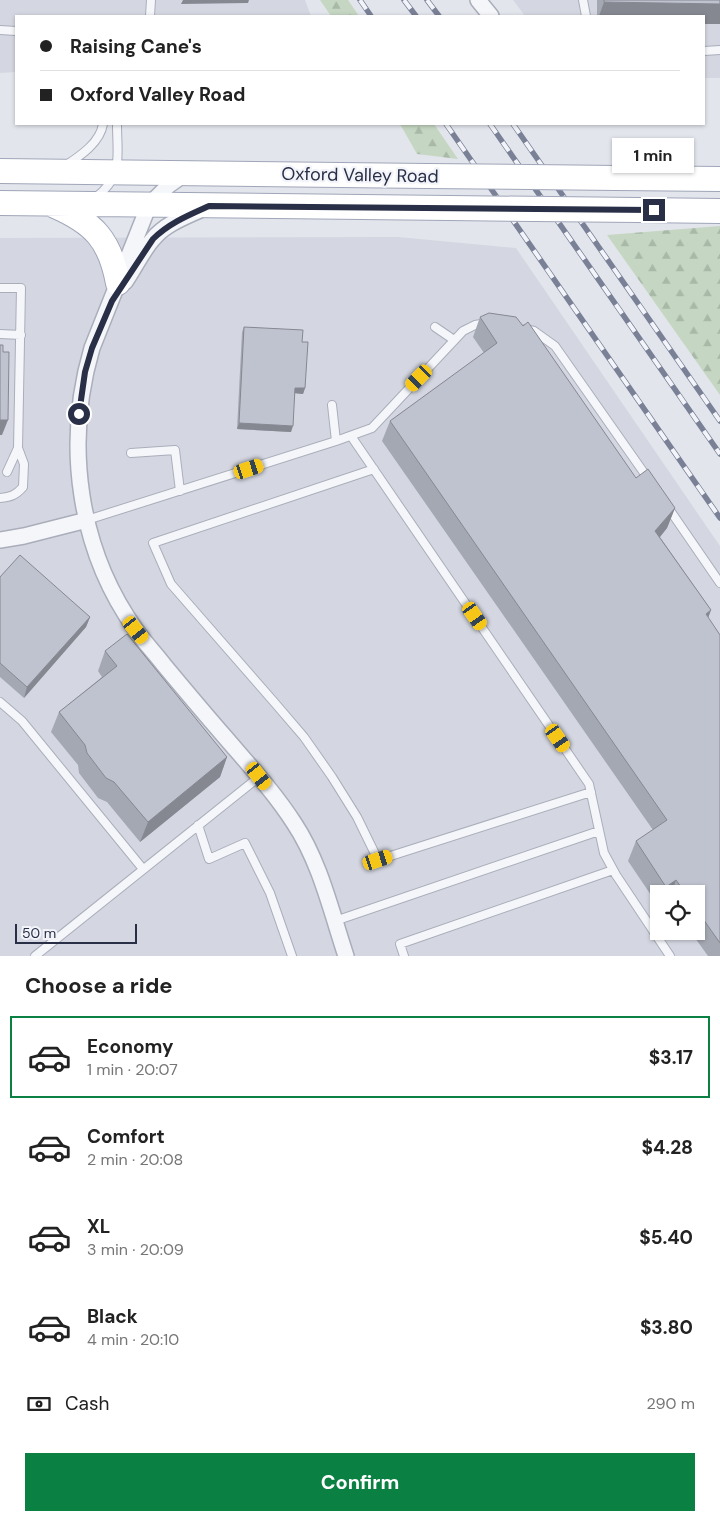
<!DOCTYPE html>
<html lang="en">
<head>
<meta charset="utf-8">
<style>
	body { margin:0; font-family:"DM Sans",sans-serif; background:#f6f6f6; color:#222; height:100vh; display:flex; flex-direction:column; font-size:19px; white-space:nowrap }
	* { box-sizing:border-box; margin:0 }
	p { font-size:16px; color:#767676 }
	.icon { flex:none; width:28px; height:28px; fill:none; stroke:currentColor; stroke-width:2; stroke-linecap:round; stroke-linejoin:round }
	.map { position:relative; height:956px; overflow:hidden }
	.drawer { display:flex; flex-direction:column; background:#fff; flex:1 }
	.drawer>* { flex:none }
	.banner { position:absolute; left:15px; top:15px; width:690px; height:110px; border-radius:0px; box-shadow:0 1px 4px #0004; display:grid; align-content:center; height:110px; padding:0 25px; background:#fff }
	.controls { position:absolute; left:650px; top:885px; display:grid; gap:10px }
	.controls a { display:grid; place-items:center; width:55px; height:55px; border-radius:0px; background:#fff; box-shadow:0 1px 4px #0004; font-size:25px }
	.scale { position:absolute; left:15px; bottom:12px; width:122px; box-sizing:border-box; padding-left:5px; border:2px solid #282f46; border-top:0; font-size:14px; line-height:18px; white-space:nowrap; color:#282f46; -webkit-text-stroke:4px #f2f4f9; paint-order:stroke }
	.end { position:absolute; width:22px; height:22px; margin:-11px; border:6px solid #282f46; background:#fff; box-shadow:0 0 0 2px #fff }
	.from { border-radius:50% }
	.bubble { position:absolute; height:35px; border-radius:0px; background:#fff; box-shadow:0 1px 4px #0004; font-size:16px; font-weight:700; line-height:35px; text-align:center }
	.car { position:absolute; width:15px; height:30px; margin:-15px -8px; border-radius:6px; box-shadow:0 0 4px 1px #0007; background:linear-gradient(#f5c518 24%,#345 0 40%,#f5c518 0 76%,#345 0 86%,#f5c518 0) }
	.banner b { display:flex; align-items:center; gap:18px; height:48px; font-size:19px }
	.banner b+b { border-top:1px solid #e0e0e0 }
	.banner i { width:12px; height:12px; background:#222 }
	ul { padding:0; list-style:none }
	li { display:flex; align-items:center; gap:15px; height:82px; margin:0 10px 8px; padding:0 15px; border:2px solid transparent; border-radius:0px }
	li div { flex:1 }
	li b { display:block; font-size:19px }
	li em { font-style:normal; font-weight:700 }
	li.selected { border-color:#0b8043 }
	li>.icon { width:45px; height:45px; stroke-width:1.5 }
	h2 { padding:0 25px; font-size:22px; line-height:60px }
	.pay { display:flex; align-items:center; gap:12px; height:55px; padding:0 25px; font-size:19px }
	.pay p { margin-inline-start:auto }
	.action { display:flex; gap:10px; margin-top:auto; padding:10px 25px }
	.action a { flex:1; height:58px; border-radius:0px; background:#0b8043; color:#fff; font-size:20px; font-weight:700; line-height:58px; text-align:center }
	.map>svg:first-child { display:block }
	.built { fill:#d4d7e1; fill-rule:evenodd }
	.forest { fill:url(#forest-firs) }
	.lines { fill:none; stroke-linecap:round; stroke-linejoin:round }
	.lane-casing { stroke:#aaaeba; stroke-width:10 }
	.street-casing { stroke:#aaaeba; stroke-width:18 }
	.primary-casing { stroke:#a0a6b9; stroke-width:26 }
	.lane { stroke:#f5f6fa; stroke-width:8 }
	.street { stroke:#f5f6fa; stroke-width:15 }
	.primary { stroke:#fff; stroke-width:24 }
	.rail-casing { stroke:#7a8197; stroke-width:5.5 }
	.rail { stroke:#f2f4f9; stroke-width:4; stroke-dasharray:11; stroke-linecap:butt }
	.primary-bridge-casing { stroke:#a0a6b9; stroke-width:26; stroke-linecap:butt }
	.primary-bridge { stroke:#fff; stroke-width:24 }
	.wall { fill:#a4a8b2 }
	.shaded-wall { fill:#868891 }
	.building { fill:#bfc3cf; stroke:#868891 }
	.route { stroke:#282f46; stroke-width:6 }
	.labels { text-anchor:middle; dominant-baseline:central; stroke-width:4.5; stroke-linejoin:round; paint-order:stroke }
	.street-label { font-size:18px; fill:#282f46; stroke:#f2f4f9 }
</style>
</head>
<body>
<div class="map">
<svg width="720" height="956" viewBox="0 0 720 956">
	<defs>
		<pattern id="forest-firs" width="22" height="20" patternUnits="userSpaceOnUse" patternTransform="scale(1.25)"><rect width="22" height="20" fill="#c5d7c2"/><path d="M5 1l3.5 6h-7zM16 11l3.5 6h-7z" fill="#a9b9a8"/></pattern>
	</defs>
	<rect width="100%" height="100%" fill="#e2e5ec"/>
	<path class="built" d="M0 0H305L311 16H16V72L0 73Z
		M513 0H720V78H704V16H525Z
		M398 237 516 248 720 546V956H0V238ZM659 894H696V931H659Z"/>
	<path class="forest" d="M320 0H348L359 16H331Z
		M400 124H434L458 159 417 154Z
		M720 226V395L607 235Z"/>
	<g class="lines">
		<g class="lane-casing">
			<path id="lane" d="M583 0 586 16
				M150 16 151 0
				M0 30 16 31
				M704 51 720 50
				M65 166C80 156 100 143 103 124
				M95 198C124 176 117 157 117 124
				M0 288H21L18 448 7 472
				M435 327 454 340
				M525 329 534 331 555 346 649 480
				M0 334 21 335
				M332 405 336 441
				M351 436 589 784 604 853 616 875 670 956
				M131 453 175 450 180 491
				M374 469 153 543 171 584 274 702 304 737 332 777 357 817 378 860 591 792
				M0 498C11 497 16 495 23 487L24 464 18 448
				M667 506 720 583
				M87 520 336 441 372 428 463 331 475 325 487 323
				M0 702 22 721 143 869
				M198 825 209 859 245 843 270 893 292 956
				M335 921 599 831
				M35 956 259 777
				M404 956 400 944 613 870"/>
		</g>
		<g class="street-casing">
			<path id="street" d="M478 0 491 16
				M186 173 169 185 149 205 92 348C64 443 78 549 136 630 144 642 155 653 164 665 184 689 204 713 225 737 249 765 274 792 294 823 320 862 331 911 346 956
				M125 282C134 269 143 250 153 239 165 224 185 217 202 209
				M0 540 24 536 87 520"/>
		</g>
		<g class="primary-casing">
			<path id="primary" d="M0 171 427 176
				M617 178 720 179
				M0 203 449 208
				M55 206C94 223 110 240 118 283
				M638 210 720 211"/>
		</g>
		<use href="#lane" class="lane"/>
		<use href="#street" class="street"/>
		<use href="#primary" class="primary"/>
		<g class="rail-casing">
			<path id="rail" d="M360 0 371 16
				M404 0 416 16
				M427 0 439 16
				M446 124 720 518
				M490 124 720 454
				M513 124 720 421"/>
		</g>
		<use href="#rail" class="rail"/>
		<g class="primary-bridge-casing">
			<path id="primary-bridge" d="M427 176 617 178
				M449 208 638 210"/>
		</g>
		<use href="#primary-bridge" class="primary-bridge"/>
	</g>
	<path class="wall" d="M597 0H720L704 16H597Z
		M480 317 636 478 675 508 667 528 660 537 711 610 708 618 720 635V956H708L690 931H696V894H659V907L628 861 636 841 653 830 382 441 390 421 484 353 473 337Z
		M244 327 302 342 305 388 303 394 295 393 291 432 237 429 242 332Z
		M0 577 90 617 86 627 24 698 0 677Z
		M105 651 227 757 220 777 140 842 107 802 98 798 79 773 78 765 51 732 59 712 102 677 98 671Z"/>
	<path class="shaded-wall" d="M183 0H249L248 3 181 4Z
		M604 2 720 4V24H704V16H599Z
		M295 388H305L303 394 293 393Z
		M0 420H8L2 435H0Z
		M239 423 293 426 291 432 237 429Z
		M675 508 667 528 648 552 655 531Z
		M711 610 703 631 706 614Z
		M90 617 86 627 24 698 27 687Z
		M227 757 220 777 140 842 148 822Z
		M676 880 671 894H664L666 887Z"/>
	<path class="building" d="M604 0H720V4L604 2Z
		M489 313 516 317 523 326 528 322 636 478 648 469 675 508 655 531 711 610 706 614 720 635V943L696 909V894H686L676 880 666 887 636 841 667 820 390 421 497 343 480 317Z
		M244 327 303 330 302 342H308L305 388H295L293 426 239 423Z
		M0 345H3V352H9L8 420H0Z
		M20 555 90 617 27 687 0 663V577Z
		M127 634 227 757 148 822 114 782 106 778 87 753 85 745 59 712 117 666 105 651Z"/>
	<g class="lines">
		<path class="route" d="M79 414 85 372 92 348 112 301 153 239C169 223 189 215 209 206L654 210"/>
	</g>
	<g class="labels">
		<g class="street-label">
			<text transform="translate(360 175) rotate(1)">Oxford Valley Road</text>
		</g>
	</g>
</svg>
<div class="controls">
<a><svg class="icon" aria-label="locate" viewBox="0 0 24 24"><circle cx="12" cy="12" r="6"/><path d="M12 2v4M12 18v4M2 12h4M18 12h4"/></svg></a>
</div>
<div class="scale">50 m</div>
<i class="end from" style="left:79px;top:414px"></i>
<i class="end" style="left:654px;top:210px"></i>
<div class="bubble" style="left:612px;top:138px;width:82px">1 min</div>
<i class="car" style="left:419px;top:378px;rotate:224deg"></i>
<i class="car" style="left:249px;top:469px;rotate:72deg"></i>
<i class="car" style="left:475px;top:616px;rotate:145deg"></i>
<i class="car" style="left:136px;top:630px;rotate:141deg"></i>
<i class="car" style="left:558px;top:738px;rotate:145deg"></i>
<i class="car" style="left:259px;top:776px;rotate:143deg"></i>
<i class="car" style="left:378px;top:860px;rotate:72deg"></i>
<div class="banner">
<b><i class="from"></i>Raising Cane's</b>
<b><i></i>Oxford Valley Road</b>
</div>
</div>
<section class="drawer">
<h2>Choose a ride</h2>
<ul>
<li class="selected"><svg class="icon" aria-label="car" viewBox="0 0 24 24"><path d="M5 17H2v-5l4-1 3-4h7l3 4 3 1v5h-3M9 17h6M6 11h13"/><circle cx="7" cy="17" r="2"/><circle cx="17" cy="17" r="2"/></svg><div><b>Economy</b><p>1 min · 20:07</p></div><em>$3.17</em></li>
<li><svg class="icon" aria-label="car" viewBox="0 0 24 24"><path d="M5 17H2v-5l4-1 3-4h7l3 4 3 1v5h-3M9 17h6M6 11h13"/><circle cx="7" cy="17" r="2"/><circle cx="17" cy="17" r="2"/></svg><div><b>Comfort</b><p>2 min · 20:08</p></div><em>$4.28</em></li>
<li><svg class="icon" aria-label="car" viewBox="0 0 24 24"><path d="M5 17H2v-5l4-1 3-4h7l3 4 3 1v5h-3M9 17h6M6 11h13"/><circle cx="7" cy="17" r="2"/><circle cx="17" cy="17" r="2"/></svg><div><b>XL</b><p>3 min · 20:09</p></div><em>$5.40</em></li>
<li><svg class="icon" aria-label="car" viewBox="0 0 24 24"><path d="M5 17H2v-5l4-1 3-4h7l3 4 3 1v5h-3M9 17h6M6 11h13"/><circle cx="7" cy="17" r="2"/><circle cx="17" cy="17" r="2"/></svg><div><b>Black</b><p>4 min · 20:10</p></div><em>$3.80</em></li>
</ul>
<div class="pay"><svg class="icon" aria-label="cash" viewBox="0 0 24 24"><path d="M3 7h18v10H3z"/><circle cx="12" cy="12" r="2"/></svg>Cash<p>290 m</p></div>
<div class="action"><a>Confirm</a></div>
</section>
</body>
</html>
